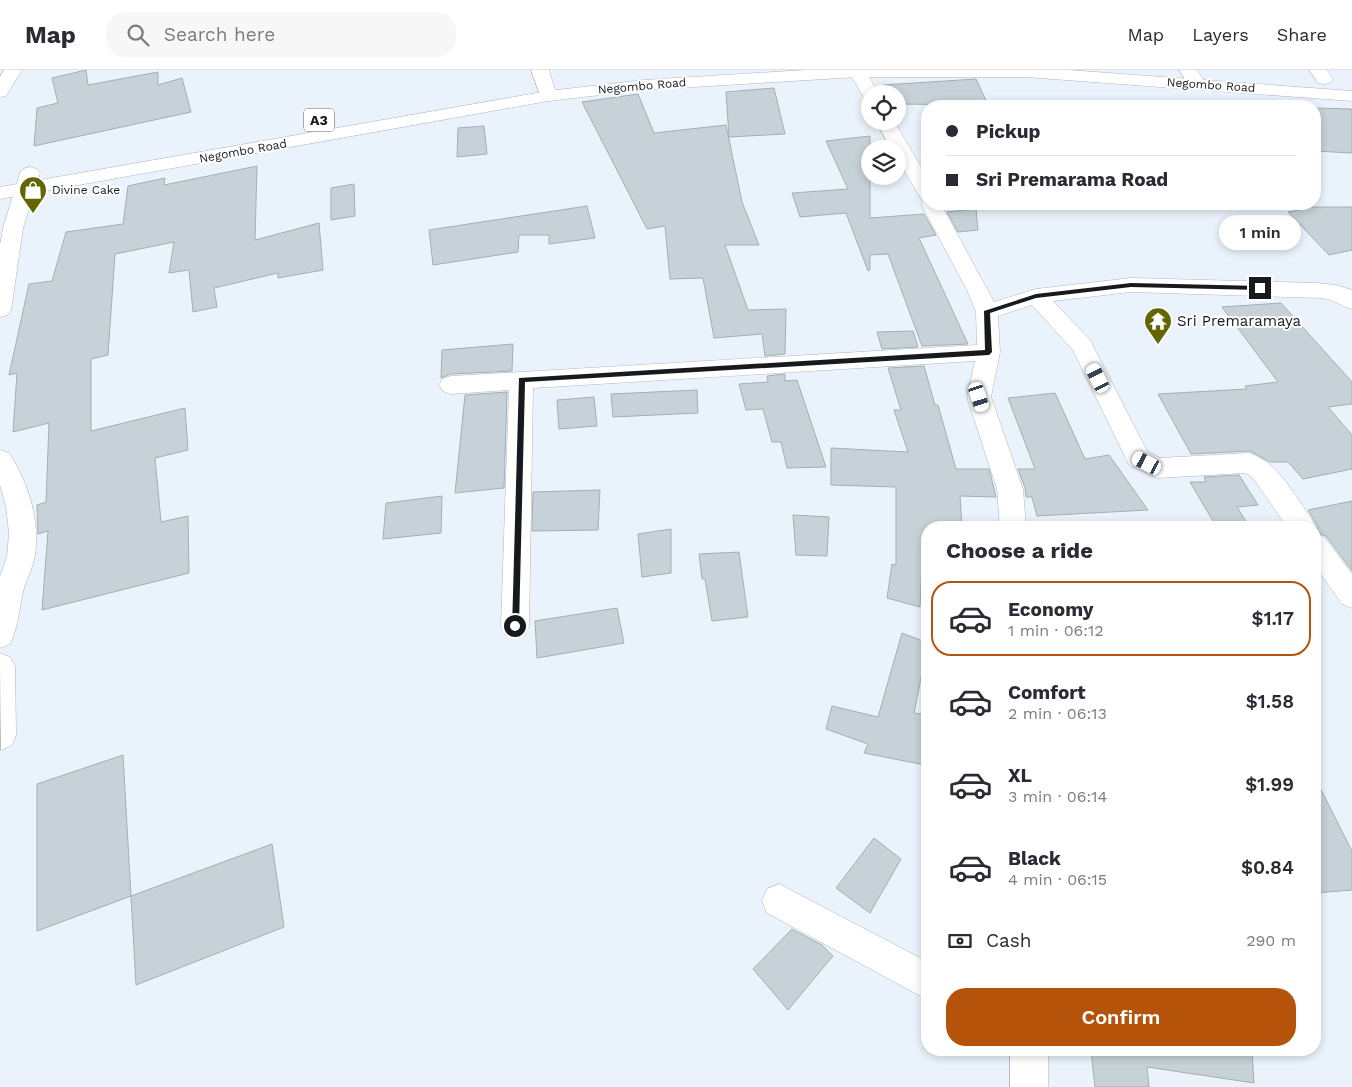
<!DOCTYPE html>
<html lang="en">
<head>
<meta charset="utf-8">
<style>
	body { margin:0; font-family:"Work Sans",sans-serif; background:#f7f7f7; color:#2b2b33; height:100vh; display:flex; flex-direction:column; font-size:19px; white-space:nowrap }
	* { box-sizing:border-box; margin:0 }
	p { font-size:16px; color:#7c7c81 }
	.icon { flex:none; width:28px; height:28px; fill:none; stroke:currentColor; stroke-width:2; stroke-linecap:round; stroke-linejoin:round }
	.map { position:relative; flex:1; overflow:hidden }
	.details { position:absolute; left:921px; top:451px; width:400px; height:535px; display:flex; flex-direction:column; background:#fff; border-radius:20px; box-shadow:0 2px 8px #0003 }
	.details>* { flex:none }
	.hud { position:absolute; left:921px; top:30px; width:400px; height:110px; border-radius:20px; box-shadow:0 2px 8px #0003; display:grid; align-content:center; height:110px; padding:0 25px; background:#fff }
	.buttons { position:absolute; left:861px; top:15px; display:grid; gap:10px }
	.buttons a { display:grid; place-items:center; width:45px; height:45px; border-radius:50%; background:#fff; box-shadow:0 2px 8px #0003; font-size:25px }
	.end { position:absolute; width:22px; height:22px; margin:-11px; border:6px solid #171a1d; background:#fff; box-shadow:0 0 0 2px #fff }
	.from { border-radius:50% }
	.bubble { position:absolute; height:35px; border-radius:18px; background:#fff; box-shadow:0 2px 8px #0003; font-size:16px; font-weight:600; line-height:35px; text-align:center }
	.car { position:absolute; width:15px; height:30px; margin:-15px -8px; border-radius:6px; box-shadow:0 0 4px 1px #0007; background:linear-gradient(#fff 24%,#345 0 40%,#fff 0 76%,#345 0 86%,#fff 0) }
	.hud b { display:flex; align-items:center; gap:18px; height:48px; font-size:19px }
	.hud b+b { border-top:1px solid #e1e1e2 }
	.hud i { width:12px; height:12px; background:#2b2b33 }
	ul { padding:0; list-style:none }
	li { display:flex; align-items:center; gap:15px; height:75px; margin:0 10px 8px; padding:0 15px; border:2px solid transparent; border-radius:20px }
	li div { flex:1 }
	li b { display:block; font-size:19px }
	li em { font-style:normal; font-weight:600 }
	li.selected { border-color:#b45309 }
	li>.icon { width:45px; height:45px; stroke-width:1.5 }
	h2 { padding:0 25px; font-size:22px; line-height:60px }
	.pay { display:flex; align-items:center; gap:12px; height:55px; padding:0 25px; font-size:19px }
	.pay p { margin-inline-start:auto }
	.action { display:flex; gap:10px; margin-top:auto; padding:10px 25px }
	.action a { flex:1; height:58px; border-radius:20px; background:#b45309; color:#fff; font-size:20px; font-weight:600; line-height:58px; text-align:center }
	header { display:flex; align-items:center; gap:30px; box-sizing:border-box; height:70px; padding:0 25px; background:#fff; border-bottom:1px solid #e1e1e2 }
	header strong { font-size:24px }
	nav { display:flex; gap:28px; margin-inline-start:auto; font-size:18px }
	.search { width:350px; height:45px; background:#f7f7f7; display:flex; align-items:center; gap:12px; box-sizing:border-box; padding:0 18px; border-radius:20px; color:#7c7c81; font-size:19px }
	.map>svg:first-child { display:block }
	.building { fill:#c6d2d7; stroke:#a3afb3 }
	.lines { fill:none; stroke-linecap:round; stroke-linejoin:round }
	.minor-casing { stroke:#aeb6be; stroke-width:1 }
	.highway-casing { stroke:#aeb6be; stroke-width:1 }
	.minor { fill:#fff; fill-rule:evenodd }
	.highway { fill:#fff; fill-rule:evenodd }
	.route { fill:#171a1d }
	.labels { text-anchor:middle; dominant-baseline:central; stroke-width:4; stroke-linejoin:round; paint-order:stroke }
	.far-street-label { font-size:12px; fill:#171a1d; stroke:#fff }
	.far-poi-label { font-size:12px; fill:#171a1d; stroke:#fff; text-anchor:start }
	.shield { fill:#fff; stroke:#5d5f61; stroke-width:1 }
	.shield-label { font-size:14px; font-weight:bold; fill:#171a1d }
	.poi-label { font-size:15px; fill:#171a1d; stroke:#fff; text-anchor:start }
</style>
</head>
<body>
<header>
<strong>Map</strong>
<div class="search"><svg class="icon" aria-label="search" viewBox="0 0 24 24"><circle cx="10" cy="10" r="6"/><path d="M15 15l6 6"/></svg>Search here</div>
<nav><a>Map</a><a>Layers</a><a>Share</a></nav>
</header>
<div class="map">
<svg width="1352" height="1017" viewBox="0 0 1352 1017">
	<rect width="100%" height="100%" fill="#eaf3fb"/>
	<path class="building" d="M86 0 88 15 158 2V15L182 8 191 42 34 76 37 38 58 33 52 8Z
		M976 9 988 35 898 34V24H883V15Z
		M774 18 785 64 729 67 726 22Z
		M638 24 654 63 726 55 742 132 759 175H725L748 240 786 239 785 284 765 286 762 264 714 268 703 208 670 209 665 156 647 159 582 32Z
		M1315 38 1352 39V83L1315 81Z
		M484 56 487 84 457 87 458 58Z
		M870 66V148L924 144 936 165 919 168 968 274 922 276 888 184 870 185V200L868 201 846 143 800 147 792 123 848 119 826 71Z
		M257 96 255 170 319 153 323 200 278 208V203L214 218 217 237 193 242 189 200 169 203 174 172 115 184 108 285 91 289V361L185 338 188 380 155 388 161 452 188 446 189 503 42 540 48 461 38 464 37 435 46 432 49 353 13 362 17 303 9 305 29 214 52 211 66 162 123 154 128 116 165 108 164 115Z
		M354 114 355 146 331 150V118Z
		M587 136 595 168 549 174V165H519L518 182 433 195 429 160Z
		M1297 137H1352V180L1329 185 1288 142 1300 140Z
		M976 139 978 160 958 162 947 142Z
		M1281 233 1352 312V334L1328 337 1352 365V399L1303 409 1288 392H1270L1250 381 1191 384 1158 324 1247 319 1245 316 1278 312 1222 237Z
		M913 261 918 277 882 279 877 262Z
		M513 274 512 301 451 304 441 308 442 280Z
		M924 296 935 335H938L956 399H989L996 427 960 426 962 458H928V472H923L920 537 887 528 892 494 896 495V417L831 415V378L908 382 894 340H901L888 298Z
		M785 304V311L797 310 826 397 787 398 781 372H772L763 339 746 340 739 314 768 312 767 306Z
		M697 320 698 343 613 347 611 324Z
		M507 322 504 418 455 423 465 325Z
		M1055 323 1085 389 1109 385 1148 440 1037 446 1032 427H1026L1025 418 1018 399H1035L1008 328Z
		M594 327 597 356 559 359 557 330Z
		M1239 405 1258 435 1237 437 1250 458H1217L1190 412H1206L1204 407Z
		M600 420 598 460 532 461 533 422Z
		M442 426 441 463 383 469 386 433Z
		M1352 431V501L1326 466 1315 462 1318 457 1308 440Z
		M793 445 829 447 827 486 796 485Z
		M671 459V503L642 507 638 464Z
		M739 482 748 547 712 551 705 509H702L699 484Z
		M617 538 624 573 537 588 535 551Z
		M902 563 928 573 914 643 927 645 925 695 864 683 868 674 826 659 832 636 878 647Z
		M123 685 131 826 37 861V714Z
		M1315 708 1352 781V820L1315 823Z
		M874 768 901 789 870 843 836 818Z
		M272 774 284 857 136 915 131 826Z
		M792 859 822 875 833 886 788 940 753 899Z
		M1091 980H1252L1254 1013 1147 997 1149 1017H1095Z"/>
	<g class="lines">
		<g class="minor-casing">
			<path id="minor" d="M4 0H22L6 26 0 27V7Z
				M531 0H549L557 26 554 30 548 31 542 30Z
				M851 0H865L879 24H870V29L864 28 849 2Z
				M1179 0H1197L1206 14 1203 18 1197 19 1191 18Z
				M1309 0H1327L1333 9 1330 13 1324 14 1318 13Z
				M876 51H894L928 109V134H941L994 232 1036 219 1131 208 1316 213 1336 215 1352 220V239C1340 236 1335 229 1321 228L1131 222 1053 231 1090 270 1147 381 1160 388 1249 383C1279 393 1295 426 1312 450L1316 458 1315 460V458H1288L1253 408 1245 403 1157 408 1129 395 1073 280 1032 235 998 246 1000 282 991 327 1023 419 1026 458H1000L997 419 967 327 975 291 533 318 529 556 525 565 515 568 505 565 501 556 509 320 451 324 443 321 439 315 443 309 451 306 521 302 977 275 976 242 967 220 921 134 923 132 898 90V79H891Z
				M30 97 37 99 40 103 23 158 11 240 8 245 0 247V175L3 158 20 103 23 99Z
				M0 380 9 383C28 412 40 450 35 485 33 498 26 510 23 522 19 539 18 558 10 574L0 578V506L7 487 9 463 6 436 0 415Z
				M1315 464 1324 467 1352 504V538L1342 534 1315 496Z
				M0 583 10 587 15 596 16 665 12 675 1 680Z
				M779 814 928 892V930L767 843 762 831 767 819Z
				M1010 980H1048V1017H1010Z"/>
		</g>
		<g class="highway-casing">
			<path id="highway" d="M806 0H1068L1352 21V31L1025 7H858L644 20 548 31 0 129V117L548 21 644 10Z"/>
		</g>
		<use href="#minor" class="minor"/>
		<use href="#highway" class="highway"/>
	</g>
	<path class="route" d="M1131 213 1260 216 1264 218 1260 220 1131 217 1036 228 990 243 992 282 989 285 525 312 519 556 518 559H512L519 308 985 280 984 241 1036 224Z"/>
	<defs>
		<g id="shop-pin" transform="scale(1.4375)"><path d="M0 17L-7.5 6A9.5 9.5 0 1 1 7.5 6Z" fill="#626500" stroke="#fff"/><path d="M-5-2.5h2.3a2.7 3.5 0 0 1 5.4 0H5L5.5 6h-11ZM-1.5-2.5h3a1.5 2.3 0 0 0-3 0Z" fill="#fff"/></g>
		<g id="temple-pin" transform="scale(1.4375)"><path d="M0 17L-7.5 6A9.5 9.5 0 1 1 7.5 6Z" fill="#626500" stroke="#fff"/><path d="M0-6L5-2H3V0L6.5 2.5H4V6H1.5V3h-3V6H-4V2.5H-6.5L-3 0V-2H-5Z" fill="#fff"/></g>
	</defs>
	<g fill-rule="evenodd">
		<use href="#shop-pin" x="33" y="120"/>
		<use href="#temple-pin" x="1158" y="251"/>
	</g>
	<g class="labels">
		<g class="far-street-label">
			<text transform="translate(1211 15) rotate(4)">Negombo Road</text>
			<text transform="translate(642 16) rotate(-5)">Negombo Road</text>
			<text transform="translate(243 81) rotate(-10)">Negombo Road</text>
		</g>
		<g class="far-poi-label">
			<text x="52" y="120">Divine Cake</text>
		</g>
		<rect class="shield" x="304" y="38.5" width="30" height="23" rx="4"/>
		<g class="shield-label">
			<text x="319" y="50">A3</text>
		</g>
		<g class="poi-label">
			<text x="1177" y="251">Sri Premaramaya</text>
		</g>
	</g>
</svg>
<div class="buttons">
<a><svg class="icon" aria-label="locate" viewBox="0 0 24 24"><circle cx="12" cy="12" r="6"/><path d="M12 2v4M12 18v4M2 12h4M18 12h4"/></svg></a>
<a><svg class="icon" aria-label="layers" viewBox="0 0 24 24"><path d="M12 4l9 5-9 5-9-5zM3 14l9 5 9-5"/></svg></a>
</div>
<i class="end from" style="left:515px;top:556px"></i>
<i class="end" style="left:1260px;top:218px"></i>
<div class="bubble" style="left:1219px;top:145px;width:82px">1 min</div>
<i class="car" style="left:1098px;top:308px;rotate:333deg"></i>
<i class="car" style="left:979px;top:327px;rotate:162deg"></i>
<i class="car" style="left:1147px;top:393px;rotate:297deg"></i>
<div class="hud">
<b><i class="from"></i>Pickup</b>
<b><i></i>Sri Premarama Road</b>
</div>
<section class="details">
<h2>Choose a ride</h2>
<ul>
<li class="selected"><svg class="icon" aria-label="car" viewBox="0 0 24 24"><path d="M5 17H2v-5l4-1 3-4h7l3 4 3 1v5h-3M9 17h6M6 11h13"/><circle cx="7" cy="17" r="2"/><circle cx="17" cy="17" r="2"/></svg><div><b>Economy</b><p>1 min · 06:12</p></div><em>$1.17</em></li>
<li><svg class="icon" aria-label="car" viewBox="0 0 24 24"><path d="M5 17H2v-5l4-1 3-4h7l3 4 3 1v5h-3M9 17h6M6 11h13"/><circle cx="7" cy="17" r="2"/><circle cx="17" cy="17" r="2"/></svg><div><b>Comfort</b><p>2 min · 06:13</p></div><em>$1.58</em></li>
<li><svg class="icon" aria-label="car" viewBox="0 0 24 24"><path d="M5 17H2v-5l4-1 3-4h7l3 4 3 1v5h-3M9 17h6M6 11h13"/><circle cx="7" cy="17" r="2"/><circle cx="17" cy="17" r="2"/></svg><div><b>XL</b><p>3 min · 06:14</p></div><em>$1.99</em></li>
<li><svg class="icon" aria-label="car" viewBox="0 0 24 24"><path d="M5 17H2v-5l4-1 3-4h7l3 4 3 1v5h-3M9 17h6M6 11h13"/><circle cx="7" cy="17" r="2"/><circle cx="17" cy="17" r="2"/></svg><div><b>Black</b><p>4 min · 06:15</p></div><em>$0.84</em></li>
</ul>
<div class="pay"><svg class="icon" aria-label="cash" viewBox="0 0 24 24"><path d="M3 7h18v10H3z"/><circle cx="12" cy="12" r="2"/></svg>Cash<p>290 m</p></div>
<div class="action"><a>Confirm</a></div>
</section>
</div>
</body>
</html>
